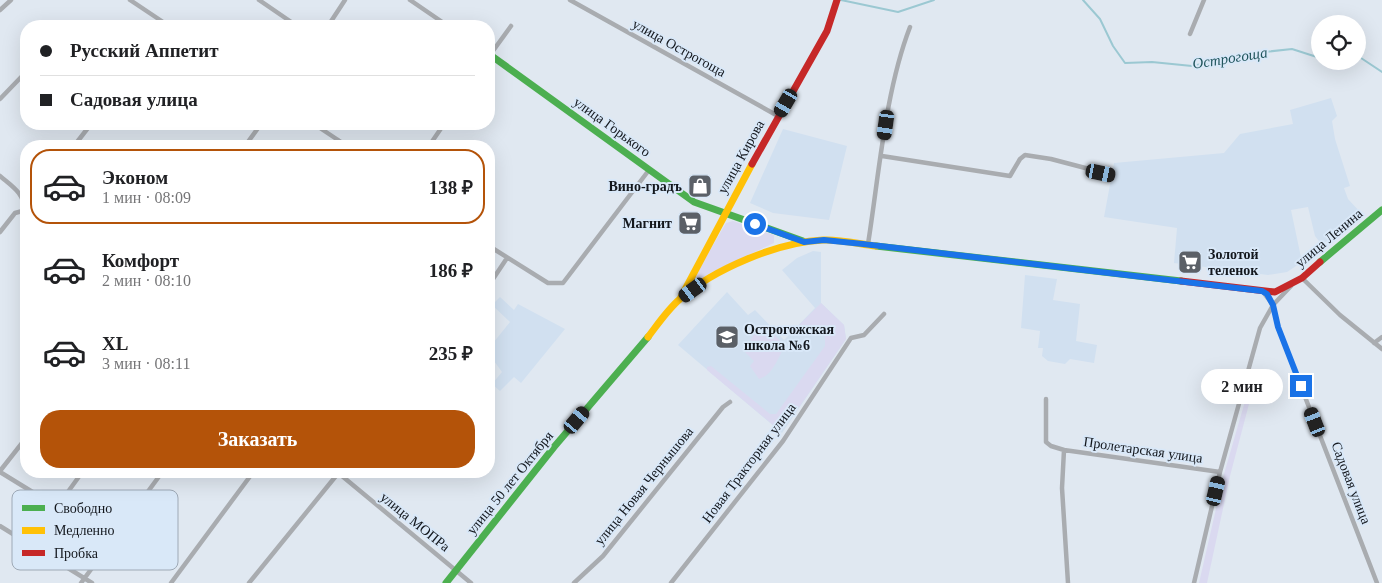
<!DOCTYPE html>
<html lang="ru">
<head>
<meta charset="utf-8">
<style>
	body { margin:0; font-family:Georgia,serif; background:#f6f6f6; color:#202124; height:100vh; display:flex; flex-direction:column; font-size:19px; white-space:nowrap }
	* { box-sizing:border-box; margin:0 }
	p { font-size:16px; color:#757577 }
	.icon { flex:none; width:28px; height:28px; fill:none; stroke:currentColor; stroke-width:2; stroke-linecap:round; stroke-linejoin:round }
	.map { position:relative; flex:1; overflow:hidden }
	.details { position:absolute; left:20px; top:140px; width:475px; height:338px; display:flex; flex-direction:column; background:#fff; border-radius:20px; box-shadow:0 5px 20px #0002 }
	.details>* { flex:none }
	.banner { position:absolute; left:20px; top:20px; width:475px; height:110px; border-radius:20px; box-shadow:0 5px 20px #0002; display:grid; align-content:center; height:110px; padding:0 20px; background:#fff }
	.buttons { position:absolute; left:1311px; top:15px; display:grid; gap:10px }
	.buttons a { display:grid; place-items:center; width:55px; height:55px; border-radius:50%; background:#fff; box-shadow:0 5px 20px #0002; font-size:25px }
	.end { position:absolute; width:22px; height:22px; margin:-11px; border:6px solid #1a73e8; background:#fff; box-shadow:0 0 0 2px #fff }
	.from { border-radius:50% }
	.bubble { position:absolute; height:35px; border-radius:18px; background:#fff; box-shadow:0 5px 20px #0002; font-size:16px; font-weight:700; line-height:35px; text-align:center }
	.car { position:absolute; width:15px; height:30px; margin:-15px -8px; border-radius:6px; box-shadow:0 0 4px 1px #0007; background:linear-gradient(#222 24%,#8ab4d8 0 40%,#222 0 76%,#8ab4d8 0 86%,#222 0) }
	.banner b { display:flex; align-items:center; gap:18px; height:48px; font-size:19px }
	.banner b+b { border-top:1px solid #e0e0e0 }
	.banner i { width:12px; height:12px; background:#202124 }
	ul { padding:9px 0 0; list-style:none }
	li { display:flex; align-items:center; gap:15px; height:75px; margin:0 10px 8px; padding:0 10px; border:2px solid transparent; border-radius:20px }
	li div { flex:1 }
	li b { display:block; font-size:19px }
	li em { font-style:normal; font-weight:700 }
	li.current { border-color:#b45309 }
	li>.icon { width:45px; height:45px; stroke-width:1.5 }
	.button { display:flex; gap:10px; margin-top:auto; padding:10px 20px }
	.button a { flex:1; height:58px; border-radius:20px; background:#b45309; color:#fff; font-size:20px; font-weight:700; line-height:58px; text-align:center }
	.map>svg:first-child { display:block }
	.built { fill:#d1e0f0 }
	.green { fill:#dad9f0 }
	.lines { fill:none; stroke-linecap:round; stroke-linejoin:round }
	.stream { stroke:#9bc8d2; stroke-width:2 }
	.street { stroke:#a9acb0; stroke-width:4.5 }
	.fast { stroke:#4caf50; stroke-width:7 }
	.slow { stroke:#ffc107; stroke-width:7 }
	.jam { stroke:#c62828; stroke-width:7 }
	.route { stroke:#1a73e8; stroke-width:6 }
	.labels { text-anchor:middle; dominant-baseline:central; stroke-width:4; stroke-linejoin:round; paint-order:stroke }
	.street-label { font-size:14px; fill:#13171d; stroke:#d9e8f8 }
	.poi-label { font-size:14px; font-weight:bold; fill:#13171d; stroke:#d9e8f8; text-anchor:end }
	.water-label { font-size:15px; font-style:italic; fill:#1f545c; stroke:#d9e8f8 }
	.key { fill:#d9e8f8; stroke:#9ea9b6; stroke-width:1 }
	.key-label { font-size:14px; fill:#13171d }
</style>
</head>
<body>
<div class="map">
<svg width="1382" height="583" viewBox="0 0 1382 583">
	<rect width="100%" height="100%" fill="#e0e8f1"/>
	<path class="built" d="M1331 98 1337 116 1332 121 1335 139 1350 186 1344 188 1348 199 1361 213 1322 245 1315 236 1308 207 1291 210 1302 262 1287 272 1268 275 1174 263 1177 228 1104 217 1114 163 1224 153 1240 134 1293 124 1290 110Z
		M783 129 847 146 829 220 773 213 750 203Z
		M813 251 821 252V303L844 325 846 339 782 433 678 345 727 292 748 315 755 310 784 340 815 308 782 270 797 258Z
		M1025 275 1057 279 1053 300 1080 304 1076 341 1097 345 1094 363 1070 359 1065 364 1048 361 1042 356 1043 348H1038L1040 331 1021 328Z
		M500 297 514 310 518 304 565 329 521 383 514 377 500 391 492 384 502 372 489 354V348L510 322 492 305Z"/>
	<path class="green" d="M733 221 774 235V243L712 272 689 286 726 223Z
		M821 303 844 325 846 339 793 416 784 411 773 425 707 370V367L711 366 770 414H776L825 346V337L810 325 797 327Z
		M756 331 774 335 785 345C778 358 773 375 759 379L750 366 754 361 745 352 751 346V339Z
		M1252 377 1254 385 1230 476 1207 583H1199L1224 474Z"/>
	<g class="lines">
		<path class="stream" d="M841 0 898 12 934 0
			M1083 0 1100 19 1113 46 1125 63 1152 62 1192 66 1255 53 1292 49 1320 58
			M1358 58H1361L1382 72
			M1331 61H1341"/>
		<path class="street" d="M130 0 169 26
			M259 0 297 26
			M410 0 448 26
			M570 0 778 116
			M0 10 11 0
			M328 26 345 0
			M1190 34 1204 0
			M490 55 511 26
			M0 99 26 72
			M314 124 347 146
			M74 146 91 124
			M245 146 261 124
			M333 146 338 140
			M429 146 444 124
			M882 156 1010 176 1020 159 1025 155 1051 159 1112 175
			M0 176C13 187 24 193 25 211
			M0 232 15 213 26 210
			M868 244C879 175 885 92 910 27
			M489 246 548 283H563L649 170
			M1302 278 1340 315 1382 349
			M489 285 507 258
			M1263 292 1273 305 1278 327 1377 583
			M1374 343 1382 337
			M1046 399V442L1051 446 1064 450
			M0 471 26 438
			M336 471 471 583
			M0 472 57 507 83 471
			M0 526 92 583
			M81 583 163 471
			M171 583 254 471
			M249 583 340 471
			M574 583 603 556 723 407 730 402
			M671 583 783 441 851 338 864 335 884 314
			M1068 583 1062 488 1064 450 1220 472
			M1194 583 1220 472 1260 328 1273 305 1291 286"/>
		<path class="fast" d="M489 54 694 202 803 241
			M876 246 1181 281
			M1320 262 1382 210
			M446 583 554 447 648 337"/>
		<path class="slow" d="M680 299 752 164
			M648 337C658 324 668 309 680 299 714 269 778 242 823 240 840 239 859 244 876 246"/>
		<path class="jam" d="M752 164 827 31 837 0
			M1181 281 1275 292 1302 278 1320 262"/>
	</g>
	<g class="lines">
		<path class="route" d="M755 224 804 242 824 240 863 244 1262 291 1267 294 1273 305 1278 327 1301 386"/>
	</g>
	<defs>
		<g id="shop-square" transform="scale(1.25)"><rect x="-9" y="-9" width="18" height="18" rx="4" fill="#5b6067" stroke="#d9e8f8"/><path d="M-5-2.5h2.3a2.7 3.5 0 0 1 5.4 0H5L5.5 6h-11ZM-1.5-2.5h3a1.5 2.3 0 0 0-3 0Z" fill="#fff"/></g>
		<g id="supermarket-square" transform="scale(1.25)"><rect x="-9" y="-9" width="18" height="18" rx="4" fill="#5b6067" stroke="#d9e8f8"/><path d="M-6-5.5h2.5l.6 2H6L4.5 2H-2.5L-4.4-4H-6ZM-1.5 3.2a1.3 1.3 0 1 0 .1 0ZM3 3.2a1.3 1.3 0 1 0 .1 0Z" fill="#fff"/></g>
		<g id="school-square" transform="scale(1.25)"><rect x="-9" y="-9" width="18" height="18" rx="4" fill="#5b6067" stroke="#d9e8f8"/><path d="M0-5L7-2L0 1L-7-2ZM-4 1L0 2.5L4 1V4Q0 6-4 4Z" fill="#fff"/></g>
	</defs>
	<g fill-rule="evenodd">
		<use href="#shop-square" x="700" y="186"/>
		<use href="#supermarket-square" x="690" y="223"/>
		<use href="#supermarket-square" x="1190" y="262"/>
		<use href="#school-square" x="727" y="337"/>
	</g>
	<g class="labels">
		<g class="street-label">
			<text transform="translate(679 48) rotate(29)">улица Острогоща</text>
			<text transform="translate(612 127) rotate(36)">улица Горького</text>
			<text transform="translate(741 157) rotate(-61)">улица Кирова</text>
			<text transform="translate(1329 238) rotate(-40)">улица Ленина</text>
			<text transform="translate(1143 450) rotate(8)">Пролетарская улица</text>
			<text transform="translate(749 463) rotate(-53)">Новая Тракторная улица</text>
			<text transform="translate(510 483) rotate(-51)">улица 50 лет Октября</text>
			<text transform="translate(1351 483) rotate(69)">Садовая улица</text>
			<text transform="translate(644 486) rotate(-51)">улица Новая Чернышова</text>
			<text transform="translate(415 522) rotate(39)">улица МОПРа</text>
		</g>
		<g class="poi-label">
			<text x="682" y="186">Вино-градъ</text>
			<text x="672" y="223">Магнит</text>
			<text x="1208" y="254" text-anchor="start">Золотой<tspan x="1208" dy="16">теленок</tspan></text>
			<text x="744" y="329" text-anchor="start">Острогожская<tspan x="744" dy="16">школа №6</tspan></text>
		</g>
		<g class="water-label">
			<text transform="translate(1230 58) rotate(-9)">Острогоща</text>
		</g>
	</g>
	<rect x="12" y="490" width="166" height="80" rx="8" class="key"/>
	<rect x="22" y="505" width="23" height="6" fill="#4caf50"/>
	<rect x="22" y="527" width="23" height="7" fill="#ffc107"/>
	<rect x="22" y="550" width="23" height="6" fill="#c62828"/>
	<g class="key-label">
		<text x="54" y="513">Свободно</text>
		<text x="54" y="535">Медленно</text>
		<text x="54" y="558">Пробка</text>
	</g>
</svg>
<div class="buttons">
<a><svg class="icon" aria-label="locate" viewBox="0 0 24 24"><circle cx="12" cy="12" r="6"/><path d="M12 2v4M12 18v4M2 12h4M18 12h4"/></svg></a>
</div>
<i class="end from" style="left:755px;top:224px"></i>
<i class="end" style="left:1301px;top:386px"></i>
<div class="bubble" style="left:1201px;top:369px;width:82px">2 мин</div>
<i class="car" style="left:786px;top:103px;rotate:210deg"></i>
<i class="car" style="left:886px;top:125px;rotate:188deg"></i>
<i class="car" style="left:1101px;top:173px;rotate:102deg"></i>
<i class="car" style="left:693px;top:290px;rotate:234deg"></i>
<i class="car" style="left:577px;top:420px;rotate:40deg"></i>
<i class="car" style="left:1315px;top:422px;rotate:339deg"></i>
<i class="car" style="left:1216px;top:491px;rotate:13deg"></i>
<div class="banner">
<b><i class="from"></i>Русский Аппетит</b>
<b><i></i>Садовая улица</b>
</div>
<section class="details">
<ul>
<li class="current"><svg class="icon" aria-label="car" viewBox="0 0 24 24"><path d="M5 17H2v-5l4-1 3-4h7l3 4 3 1v5h-3M9 17h6M6 11h13"/><circle cx="7" cy="17" r="2"/><circle cx="17" cy="17" r="2"/></svg><div><b>Эконом</b><p>1 мин · 08:09</p></div><em>138 ₽</em></li>
<li><svg class="icon" aria-label="car" viewBox="0 0 24 24"><path d="M5 17H2v-5l4-1 3-4h7l3 4 3 1v5h-3M9 17h6M6 11h13"/><circle cx="7" cy="17" r="2"/><circle cx="17" cy="17" r="2"/></svg><div><b>Комфорт</b><p>2 мин · 08:10</p></div><em>186 ₽</em></li>
<li><svg class="icon" aria-label="car" viewBox="0 0 24 24"><path d="M5 17H2v-5l4-1 3-4h7l3 4 3 1v5h-3M9 17h6M6 11h13"/><circle cx="7" cy="17" r="2"/><circle cx="17" cy="17" r="2"/></svg><div><b>XL</b><p>3 мин · 08:11</p></div><em>235 ₽</em></li>
</ul>
<div class="button"><a>Заказать</a></div>
</section>
</div>
</body>
</html>
